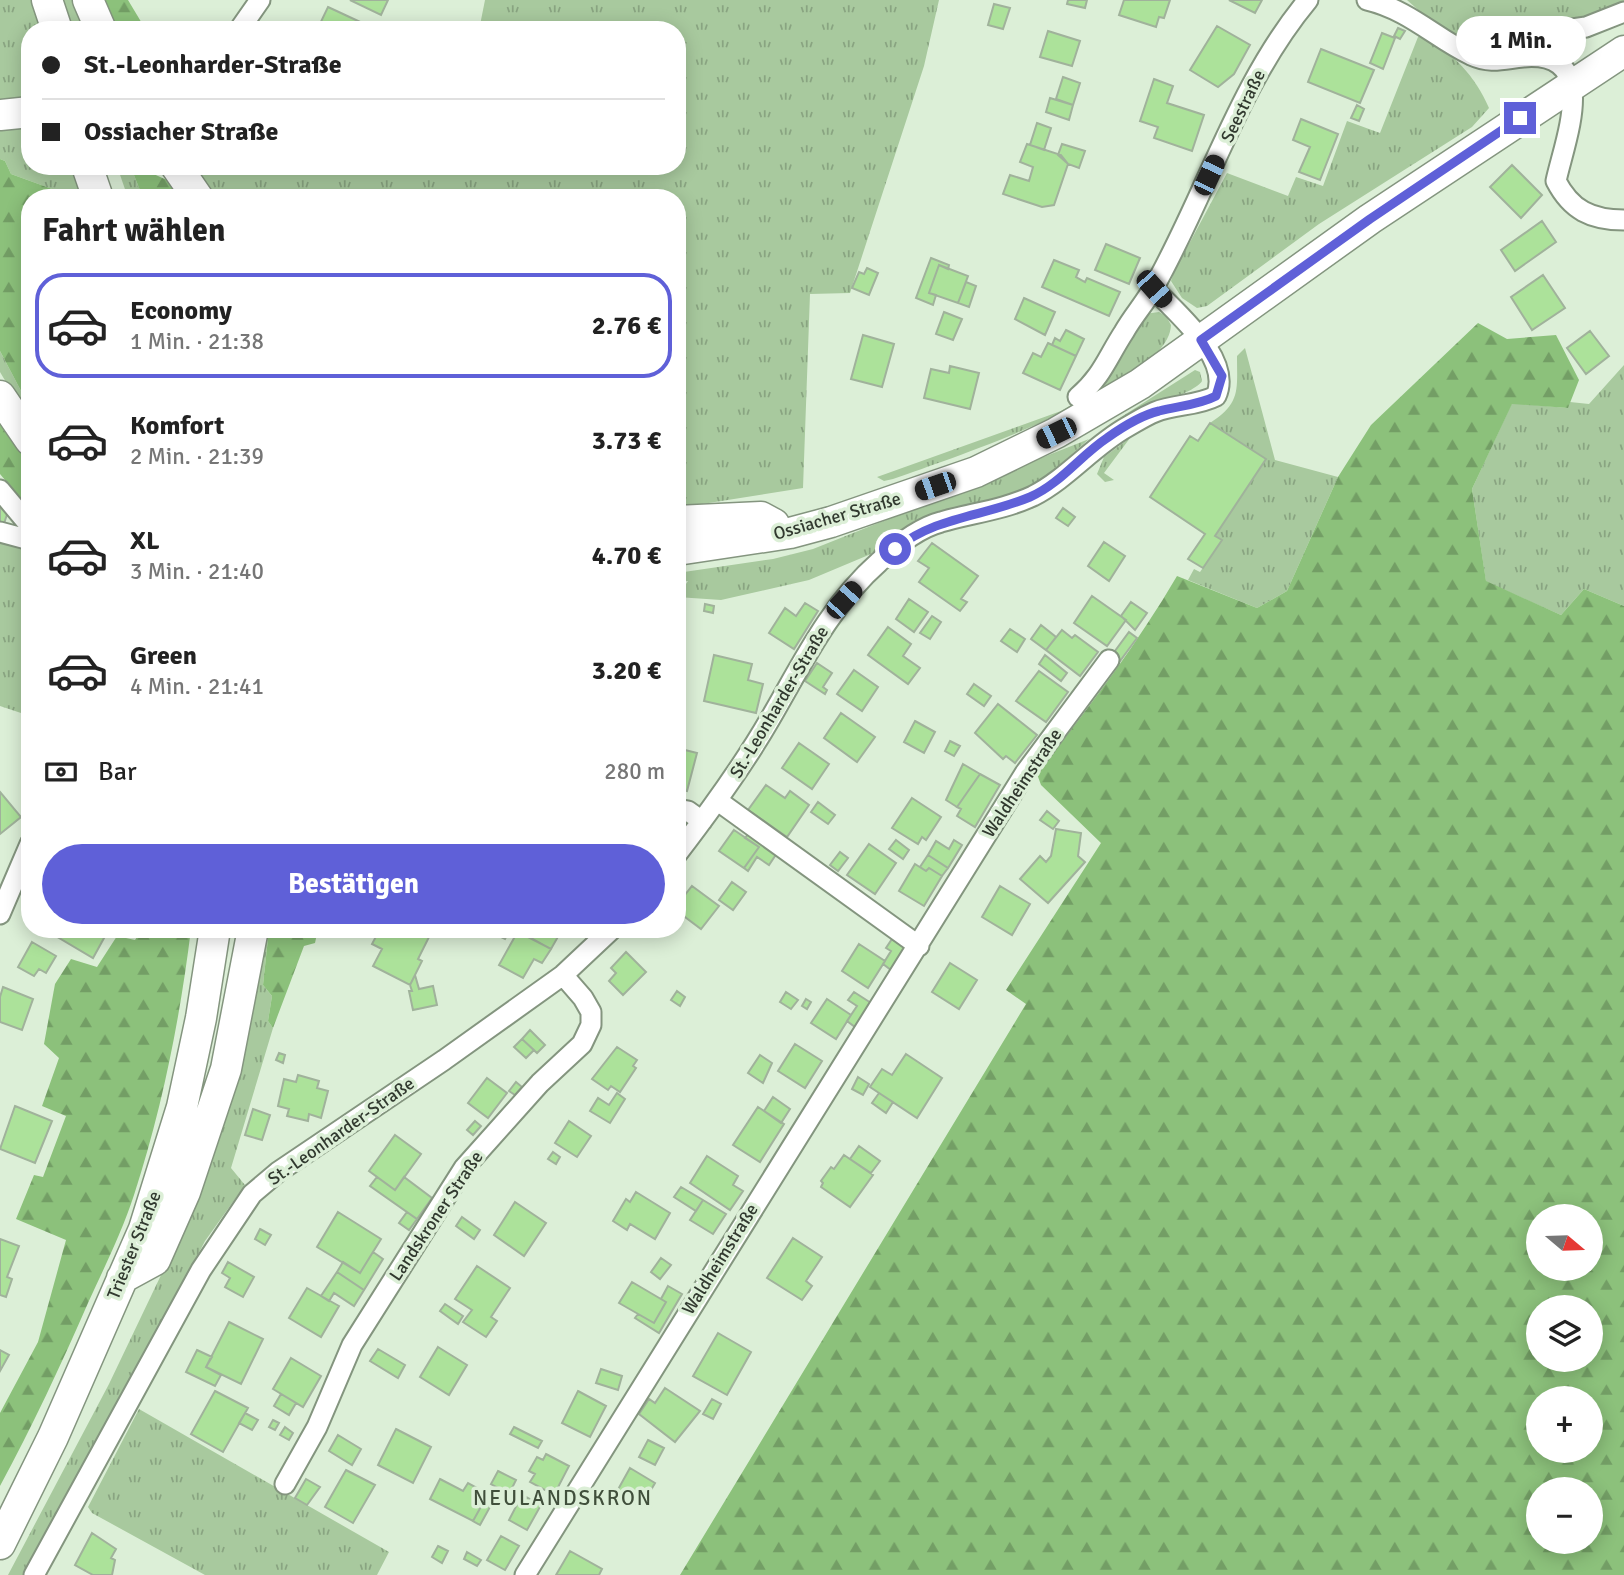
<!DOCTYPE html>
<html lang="de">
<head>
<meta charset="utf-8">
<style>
	body { margin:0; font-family:Signika,sans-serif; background:#f2f2f2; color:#222; height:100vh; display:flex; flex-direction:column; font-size:26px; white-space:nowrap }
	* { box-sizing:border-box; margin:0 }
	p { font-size:23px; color:#767676 }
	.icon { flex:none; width:38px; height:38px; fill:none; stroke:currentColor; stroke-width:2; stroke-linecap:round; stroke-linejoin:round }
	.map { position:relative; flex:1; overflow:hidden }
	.drawer { position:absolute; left:21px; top:189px; width:665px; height:749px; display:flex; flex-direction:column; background:#fff; border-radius:28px; box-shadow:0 4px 18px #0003 }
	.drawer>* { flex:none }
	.guide { position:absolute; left:21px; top:21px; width:665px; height:154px; border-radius:28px; box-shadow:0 4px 18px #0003; display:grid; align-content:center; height:154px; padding:0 21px; background:#fff }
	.needle { width:46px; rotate:109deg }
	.controls { position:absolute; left:1526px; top:1204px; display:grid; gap:14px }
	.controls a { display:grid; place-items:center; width:77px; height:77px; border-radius:50%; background:#fff; box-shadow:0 4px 18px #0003; font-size:35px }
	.end { position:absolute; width:32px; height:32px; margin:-16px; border:9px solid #5f60d8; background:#fff; box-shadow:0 0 0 4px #fff }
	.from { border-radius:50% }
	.bubble { position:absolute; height:49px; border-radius:24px; background:#fff; box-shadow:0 4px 18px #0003; font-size:23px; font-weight:800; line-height:49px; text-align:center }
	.car { position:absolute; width:21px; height:42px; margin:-21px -10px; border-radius:9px; box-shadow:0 0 5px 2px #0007; background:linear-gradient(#222 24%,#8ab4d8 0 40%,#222 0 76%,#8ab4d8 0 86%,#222 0) }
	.guide b { display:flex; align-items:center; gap:24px; height:66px; font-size:26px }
	.guide b+b { border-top:2px solid #e0e0e0 }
	.guide i { width:18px; height:18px; background:#222 }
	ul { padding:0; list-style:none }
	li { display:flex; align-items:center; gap:21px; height:105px; margin:0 14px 10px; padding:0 7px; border:4px solid transparent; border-radius:28px }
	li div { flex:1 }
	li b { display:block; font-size:26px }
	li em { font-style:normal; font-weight:800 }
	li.current { border-color:#5f60d8 }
	li>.icon { width:63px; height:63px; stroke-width:1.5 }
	h2 { padding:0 21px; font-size:32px; line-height:84px }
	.pay { display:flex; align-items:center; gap:18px; height:77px; padding:0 21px; font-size:26px }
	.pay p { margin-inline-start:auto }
	.button { display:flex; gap:14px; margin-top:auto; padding:14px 21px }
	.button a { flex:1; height:80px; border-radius:42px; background:#5f60d8; color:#fff; font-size:28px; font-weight:800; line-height:80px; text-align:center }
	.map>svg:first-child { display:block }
	.grass { fill:url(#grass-tufts) }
	.forest { fill:url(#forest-firs); fill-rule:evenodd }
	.building { fill:#ace29a; stroke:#a0b29b; stroke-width:2 }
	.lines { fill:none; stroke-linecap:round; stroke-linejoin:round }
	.street-casing { stroke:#84957f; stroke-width:23 }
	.primary-casing { stroke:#84957f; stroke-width:33 }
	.street { stroke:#fff; stroke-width:19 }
	.primary { stroke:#fff; stroke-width:30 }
	.route { stroke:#5f60d8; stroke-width:9 }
	.labels { text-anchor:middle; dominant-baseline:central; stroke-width:7; stroke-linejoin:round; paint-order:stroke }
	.street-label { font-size:18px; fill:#31392f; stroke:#dcefd7 }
	.quarter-label { font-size:21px; letter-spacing:2px; fill:#404f3b; stroke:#dcefd7 }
</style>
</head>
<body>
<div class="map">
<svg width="1624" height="1575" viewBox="0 0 1624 1575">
	<defs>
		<pattern id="grass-tufts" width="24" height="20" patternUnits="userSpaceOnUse" patternTransform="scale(1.75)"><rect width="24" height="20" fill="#a8c99e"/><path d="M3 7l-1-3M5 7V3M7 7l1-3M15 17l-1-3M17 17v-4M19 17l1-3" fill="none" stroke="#89a481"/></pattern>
		<pattern id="forest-firs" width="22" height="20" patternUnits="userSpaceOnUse" patternTransform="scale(1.75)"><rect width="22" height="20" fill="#8cc17b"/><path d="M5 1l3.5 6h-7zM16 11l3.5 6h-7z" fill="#739e65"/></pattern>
	</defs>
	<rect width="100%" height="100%" fill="#dcefd7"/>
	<path class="grass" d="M0 0H33L43 30H30V103L0 105Z
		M59 0H78L91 30H69Z
		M485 0H939L924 66 850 293 810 294 803 488 677 508V198H210L189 166H677V30H479Z
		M1407 0H1624V6C1597 17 1479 46 1454 37 1437 30 1421 12 1407 0Z
		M1425 34C1453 55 1475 75 1489 108L1472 127 1319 224 1207 306 1197 308 1182 298 1171 281 1174 272 1227 173 1288 196 1296 177 1323 186 1347 121 1380 133 1418 37Z
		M30 123V166H77L88 198H63L55 190 11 174 5 161 0 159V127Z
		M117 166H136L132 170 143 198H128Z
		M1159 312 1166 316 1171 325C1169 387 946 460 893 479L884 481 877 477 1061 411 1104 386 1144 314Z
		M1245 348 1275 460 1338 477 1287 591 1257 608 1188 580 1194 569 1200 572 1221 541 1215 536 1265 459 1210 423C1241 403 1237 390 1237 356Z
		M0 351 30 408 29 421 0 372Z
		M1624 365V606L1584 589 1561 615 1486 582 1472 489 1512 403 1567 408 1570 402 1589 404Z
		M1195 370 1200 372 1202 381C1196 393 1135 412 1118 419Z
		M1130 438 1104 473 1114 480 1105 482 1097 474 1104 457Z
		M1089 439 1044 479 1023 490 914 521 871 554 809 580 721 600 677 597 688 581 677 582V573L773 559 813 549Z
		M17 543 30 549V716L0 706V544Z
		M262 929H269L263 985 272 996 268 1021 273 1028 231 1168 245 1185 205 1241 136 1374 24 1575H8L109 1384 173 1250Z
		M139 1409 389 1552 377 1575H205L92 1513 88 1507Z"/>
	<path class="forest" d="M99 0H128L146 30H112Z
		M0 159 5 161 11 174 55 190 63 198H30V408L0 351Z
		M136 166 169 181 180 198H143L132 170Z
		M1478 323 1507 339 1556 335 1579 380 1568 408 1512 404 1472 489 1486 581 1561 615 1584 589 1624 606V1575H680L1026 1004 1006 990 1101 843 1041 785 1037 774C1087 710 1136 646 1177 576L1257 608 1287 591 1338 477 1371 425ZM1591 1216V1269H1538V1216ZM1591 1307V1360H1538V1307ZM1591 1398V1451H1538V1398ZM1591 1489V1542H1538V1489Z
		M0 424 30 462V510L0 474Z
		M142 929H191C180 1019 162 1109 134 1195 122 1232 104 1268 88 1303 61 1365 32 1427 0 1486V1413L38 1342 66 1240 16 1219 34 1175 43 1177 66 1116 42 1106 59 1058 44 1044 55 984 71 959 97 967 117 936 135 940Z
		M269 929H318L315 943 304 946 273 1028 268 1021 272 996 263 985Z"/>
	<path class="building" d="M350 0H388L381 15Z
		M1068 0H1087L1085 8 1067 4Z
		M1124 0H1170L1164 18 1159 17 1156 27 1119 15Z
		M1229 0H1262L1255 13Z
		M994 4 1010 8 1003 29 988 25Z
		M328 7 371 27 369 30H317Z
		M1217 26 1250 45 1234 74 1218 87 1190 70Z
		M1398 28 1405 31 1400 39 1394 36Z
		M1048 31 1080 41 1072 66 1040 57Z
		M1382 33 1395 38 1383 69 1370 63Z
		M1321 49 1374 70 1360 103 1308 82Z
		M1063 77 1080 83 1073 105 1056 99Z
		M1154 79 1173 86 1167 103 1204 115 1192 151 1154 138 1158 127 1140 121Z
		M1050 98 1073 105 1069 120 1046 112Z
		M1357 105 1364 109 1359 121 1351 118Z
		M1301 119 1338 134 1320 180 1299 172 1310 147 1293 140Z
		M1037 123 1051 128 1044 150 1030 145Z
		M1027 144 1061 155 1068 164 1054 205 1042 207 1003 194 1010 175 1029 181 1033 167 1020 162Z
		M1062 144 1085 151 1079 168 1068 164 1058 155Z
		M1512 165 1542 195 1521 218 1490 187Z
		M1542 221 1556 242 1515 271 1501 250Z
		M1106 244 1140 258 1129 284 1095 270Z
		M931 258 949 265 948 269 939 265 929 293 936 295 933 305 916 298Z
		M1054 260 1079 270 1076 277 1085 282 1087 278 1120 292 1109 316 1042 287Z
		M939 265 968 276 958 303 929 293Z
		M867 268 878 273 869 295 852 288 859 272 864 274Z
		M1543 275 1565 308 1532 330 1511 297Z
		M966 282 976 286 969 307 958 303Z
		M1024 298 1055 312 1045 335 1015 319Z
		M944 312 962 319 953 340 936 334Z
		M1066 330 1084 339 1076 356 1052 345 1055 338 1060 341Z
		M1590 331 1609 356 1586 374 1567 348Z
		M863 335 894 344 882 387 851 379Z
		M1048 343 1076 356 1060 390 1023 373 1033 353 1041 357Z
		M950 366 979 373 970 409 924 398 931 369 949 373Z
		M1210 423 1266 459 1215 536 1222 540 1203 568 1188 559 1205 534 1150 497 1190 436 1198 441Z
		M0 502 8 511 3 527 0 526Z
		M1063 508 1075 517 1068 526 1056 518Z
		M1104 542 1125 556 1109 581 1088 566Z
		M932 543 978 576 961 599 967 602 960 611 919 582 929 568 918 561Z
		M1092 596 1126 620 1107 646 1074 623Z
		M909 599 928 612 914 632 896 619Z
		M1131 602 1147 613 1135 630 1121 616Z
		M805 603 818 611 794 649 769 633 785 608 796 616Z
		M705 604 714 606 713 613 704 611Z
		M932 616 941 622 930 639 920 633Z
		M1041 625 1056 637 1046 650 1031 639Z
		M888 627 911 644 903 656 920 668 908 684 868 655Z
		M1010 629 1025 639 1017 652 1001 641Z
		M1062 630 1072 638 1075 635 1098 652 1080 676 1046 650Z
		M1129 632 1137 638 1120 661 1112 655Z
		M714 655 752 664 748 680 763 684 756 713 704 701Z
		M1045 655 1067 673 1061 681 1039 664Z
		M817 663 832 673 823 687 827 690 825 694 805 681Z
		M854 670 878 687 862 711 837 694Z
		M1039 671 1068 692 1046 722 1016 701Z
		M974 684 991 696 984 706 967 694Z
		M998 704 1037 735 1015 763 1006 756 1003 759 975 733Z
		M841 713 875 737 857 762 824 738Z
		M915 721 935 732 924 753 904 742Z
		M950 741 960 746 954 756 945 751Z
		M799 743 829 764 812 789 782 768Z
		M677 748 697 753 687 791 677 789Z
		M963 764 980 774 957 807 946 800Z
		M980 774 1000 785 975 827 957 816 961 809 957 807Z
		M766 785 785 798 790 791 809 805 787 837 748 810Z
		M0 792 21 817 0 834Z
		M912 798 941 817 926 840 922 837 918 844 892 828Z
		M818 802 835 815 828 824 811 812Z
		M1047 811 1059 821 1053 829 1040 820Z
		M1056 829 1081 833 1078 856 1085 862 1048 903 1020 879 1040 856 1046 862 1051 856Z
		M734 830 759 847 744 868 719 851Z
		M749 833 777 853 769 865 757 857 748 871 744 868 759 847 745 838Z
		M896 840 909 850 903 859 889 849Z
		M954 840 962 845 948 868 928 855 936 841 949 849Z
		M869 844 896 863 875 894 847 875Z
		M840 852 848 858 838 871 830 865Z
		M928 855 948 868 942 876 929 868 926 871 920 867Z
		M915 864 926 871 929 868 942 876 924 906 899 891Z
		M732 882 746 892 733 910 719 900Z
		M692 886 719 906 701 929 677 911V905Z
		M1000 886 1030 904 1012 935 982 917Z
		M44 929H109L93 958Z
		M380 929H433L418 959 422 961 410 985 373 966 382 949 372 944Z
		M493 929H509L510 930 505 939 491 932Z
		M527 929H548L559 935 551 949 524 935Z
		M518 931 551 949 542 963 534 959 523 978 499 965Z
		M892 939 905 948 891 970 883 964 891 951 886 948Z
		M32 942 56 956 46 973 39 969 34 976 18 967Z
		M859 944 885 961 868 988 842 971Z
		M626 952 646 972 623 995 609 981 616 973 611 968Z
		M950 963 977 980 959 1009 932 992Z
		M415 975 419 989 433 986 437 1005 413 1010 409 991H412L410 985Z
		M3 987 33 999 22 1030 0 1022V997Z
		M677 991 685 997 680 1006 671 1000Z
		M786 992 798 1000 791 1009 780 1002Z
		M854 992 871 1003 855 1027 847 1021 857 1006 848 1000Z
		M806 999 811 1002 807 1009 802 1006Z
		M827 999 851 1015 836 1039 811 1023Z
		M530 1030 545 1045 537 1053 522 1039Z
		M522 1039 534 1050 526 1058 514 1047Z
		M795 1044 822 1061 805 1088 778 1071Z
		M617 1047 637 1060 633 1066 636 1068 620 1092 611 1086 608 1090 592 1079Z
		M279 1053 285 1055 283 1063 276 1060Z
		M906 1054 942 1078 917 1118 870 1087 882 1069 892 1075Z
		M760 1055 772 1063 763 1083 748 1073Z
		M298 1075 319 1081 317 1088 328 1091 321 1118 309 1114 308 1121 287 1116 289 1109 278 1106 284 1079 296 1082Z
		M858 1077 869 1084 863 1095 852 1089Z
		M487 1078 507 1093 488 1118 468 1103Z
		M516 1082 522 1087 515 1095 509 1091Z
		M617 1093 625 1099 610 1123 590 1111 598 1098 609 1105Z
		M879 1093 893 1102 886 1113 872 1103Z
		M773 1097 790 1109 781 1123 764 1111Z
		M15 1106 52 1121 35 1163 0 1149Z
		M758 1107 784 1124 760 1162 733 1145Z
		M253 1109 270 1115 262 1140 245 1135Z
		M475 1121 481 1126 473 1135 467 1130Z
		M569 1121 591 1136 577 1157 555 1143Z
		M395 1135 421 1154 395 1190 369 1171Z
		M859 1146 880 1161 871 1173 850 1159Z
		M553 1152 560 1157 556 1164 548 1159Z
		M844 1155 873 1175 850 1207 821 1187 823 1183 821 1181 831 1167 834 1169Z
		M707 1156 738 1176 733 1185 743 1191 730 1210 690 1183Z
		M377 1177 395 1190 404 1177 432 1198 417 1219 370 1186Z
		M681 1187 703 1200 696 1211 674 1197Z
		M636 1192 670 1213 655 1239 630 1224 627 1230 613 1221 626 1199 630 1202Z
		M703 1200 726 1214 713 1234 690 1220Z
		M515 1202 546 1223 524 1256 494 1235Z
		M338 1212 381 1239 360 1273 317 1247Z
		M407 1212 417 1219 409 1230 399 1223Z
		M462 1217 480 1230 474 1239 456 1226Z
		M260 1229 271 1235 265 1245 255 1239Z
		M793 1238 822 1257 806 1281 812 1286 802 1300 767 1278Z
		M0 1239 19 1246 7 1277 12 1279 6 1297 0 1295Z
		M373 1252 383 1259 364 1290 337 1272 343 1262 360 1273Z
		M661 1258 671 1265 660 1279 651 1272Z
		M228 1262 254 1277 243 1297 225 1287 230 1278 222 1273Z
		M477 1266 510 1288 491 1317 497 1321 486 1337 463 1322 472 1310 455 1299Z
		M337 1272 364 1290 354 1306 334 1293 329 1301 321 1296Z
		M632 1282 666 1302 654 1323 619 1303Z
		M668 1286 682 1294 659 1333 635 1318 638 1314 654 1323 666 1302 661 1299Z
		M307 1288 339 1306 321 1337 289 1318Z
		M445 1304 463 1316 458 1324 440 1311Z
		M229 1322 263 1339 241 1384 206 1367Z
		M718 1333 751 1352 727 1395 693 1376Z
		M438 1347 467 1365 449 1395 420 1377Z
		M378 1349 405 1365 398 1378 370 1361Z
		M0 1350 9 1355 0 1371Z
		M197 1350 212 1357 206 1367 221 1375 215 1386 186 1372Z
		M291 1358 321 1376 303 1407 273 1389Z
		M601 1369 622 1376 618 1390 596 1383Z
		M665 1388 700 1411 675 1442 639 1414 649 1399 655 1403Z
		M215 1391 248 1408 223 1452 191 1434Z
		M578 1391 606 1406 590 1437 562 1423Z
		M281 1394 296 1403 289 1415 274 1406Z
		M712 1399 721 1404 713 1419 703 1414Z
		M245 1413 258 1420 252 1430 239 1423Z
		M273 1420 279 1423 275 1430 269 1427Z
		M285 1427 293 1433 289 1440 280 1435Z
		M514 1427 542 1441 538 1448 510 1434Z
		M396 1429 431 1447 413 1483 378 1465Z
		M338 1435 361 1449 352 1465 329 1451Z
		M648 1440 664 1448 655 1465 639 1457Z
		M546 1454 569 1466 554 1495 530 1482 535 1474 529 1471 537 1457 543 1460Z
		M630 1468 655 1483 641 1507 616 1493Z
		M346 1470 375 1485 353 1523 325 1507Z
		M498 1471 516 1480 509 1494 491 1484Z
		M306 1479 320 1487 307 1505 295 1498Z
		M440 1479 463 1491 468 1483 488 1494 473 1521 430 1499Z
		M522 1495 541 1505 527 1530 509 1520Z
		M483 1503 490 1507 480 1525 473 1521Z
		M92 1533 116 1549 111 1558 115 1560 112 1575H93L75 1565Z
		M501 1536 519 1546 505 1570 487 1560Z
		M438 1546 448 1551 442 1563 432 1557Z
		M570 1551 602 1569 599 1575H556Z
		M467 1552 481 1560 477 1566 464 1559Z"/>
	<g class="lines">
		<g class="street-casing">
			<path id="street" d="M1367 0C1409 10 1434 37 1471 55 1491 64 1503 59 1523 57 1602 50 1565 139 1556 181 1571 210 1591 220 1624 220
				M239 30 260 0
				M1471 55 1481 42 1586 27 1624 12
				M1078 397C1103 375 1107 358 1124 332 1133 316 1145 303 1154 287 1207 193 1238 84 1308 0
				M0 490 30 526
				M0 532 30 540
				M718 801 919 946
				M677 809 688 811 702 821
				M677 854C710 811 743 766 770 719 802 664 830 605 879 562 896 546 918 528 941 522 972 513 1003 510 1033 496 1068 478 1093 446 1127 427 1136 422 1145 416 1155 412 1175 404 1197 406 1216 396 1233 359 1177 314 1154 289
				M0 914 30 844
				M285 1484 317 1427 352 1345 464 1168 540 1083 582 1044 591 1025V1012L583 998 563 975
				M34 1575 201 1270 252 1194 278 1172 444 1060 563 975 612 929
				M525 1575 1025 773 1109 660"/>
		</g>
		<g class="primary-casing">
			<path id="primary" d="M47 0 57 30
				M88 0 101 30
				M0 115 30 112
				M87 166 98 198
				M176 166 198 198
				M0 396 30 440
				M677 521 761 517 774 524
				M677 550 790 533 831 522 976 472 1056 433 1140 384 1370 219 1624 51
				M122 1278 155 1260 185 1192 226 1069 253 929
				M0 1544 53 1437 144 1229 182 1107 201 1018 215 929"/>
		</g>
		<use href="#street" class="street"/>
		<use href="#primary" class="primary"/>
	</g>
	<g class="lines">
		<path class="route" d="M895 549C937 516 982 517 1030 497 1060 484 1080 456 1107 438 1121 428 1142 415 1159 411 1178 406 1199 405 1216 396L1222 376 1201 340 1370 219 1520 118"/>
	</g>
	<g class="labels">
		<g class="street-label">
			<text transform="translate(1243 106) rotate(-64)">Seestraße</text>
			<text transform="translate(837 516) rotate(-16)">Ossiacher Straße</text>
			<text transform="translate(779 702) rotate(-59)">St.-Leonharder-Straße</text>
			<text transform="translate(1022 783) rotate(-56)">Waldheimstraße</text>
			<text transform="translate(341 1131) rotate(-35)">St.-Leonharder-Straße</text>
			<text transform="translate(436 1216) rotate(-56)">Landskroner Straße</text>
			<text transform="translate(134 1245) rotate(-68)">Triester Straße</text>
			<text transform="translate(720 1259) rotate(-58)">Waldheimstraße</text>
		</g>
		<g class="quarter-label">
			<text x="563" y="1498">NEULANDSKRON</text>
		</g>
	</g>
</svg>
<div class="controls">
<a><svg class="needle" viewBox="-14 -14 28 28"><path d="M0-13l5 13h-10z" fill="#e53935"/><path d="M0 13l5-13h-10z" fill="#767676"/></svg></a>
<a><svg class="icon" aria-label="layers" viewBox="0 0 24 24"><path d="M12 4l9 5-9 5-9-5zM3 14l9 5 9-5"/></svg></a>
<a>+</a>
<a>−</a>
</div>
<i class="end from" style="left:895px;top:549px"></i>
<i class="end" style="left:1520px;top:118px"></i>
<div class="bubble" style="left:1456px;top:16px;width:130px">1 Min.</div>
<i class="car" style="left:1209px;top:175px;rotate:25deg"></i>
<i class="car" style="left:1154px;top:289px;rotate:138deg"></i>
<i class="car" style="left:1056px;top:433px;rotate:244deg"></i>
<i class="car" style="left:935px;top:486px;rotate:251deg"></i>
<i class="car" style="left:844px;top:600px;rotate:42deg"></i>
<div class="guide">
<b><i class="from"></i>St.-Leonharder-Straße</b>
<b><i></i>Ossiacher Straße</b>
</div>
<section class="drawer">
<h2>Fahrt wählen</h2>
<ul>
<li class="current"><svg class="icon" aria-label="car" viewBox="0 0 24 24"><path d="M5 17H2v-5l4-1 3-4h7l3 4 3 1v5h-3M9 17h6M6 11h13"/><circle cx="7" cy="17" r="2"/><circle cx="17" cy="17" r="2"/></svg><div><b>Economy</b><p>1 Min. · 21:38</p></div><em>2.76 €</em></li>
<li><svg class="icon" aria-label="car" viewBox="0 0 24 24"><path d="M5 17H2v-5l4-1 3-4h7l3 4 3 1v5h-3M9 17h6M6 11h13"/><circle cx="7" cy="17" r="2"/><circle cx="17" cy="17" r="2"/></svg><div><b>Komfort</b><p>2 Min. · 21:39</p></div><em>3.73 €</em></li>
<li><svg class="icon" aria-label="car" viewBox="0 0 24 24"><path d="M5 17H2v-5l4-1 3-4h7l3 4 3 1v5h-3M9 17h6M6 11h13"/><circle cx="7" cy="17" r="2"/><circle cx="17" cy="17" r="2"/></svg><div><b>XL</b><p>3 Min. · 21:40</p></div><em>4.70 €</em></li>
<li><svg class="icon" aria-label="car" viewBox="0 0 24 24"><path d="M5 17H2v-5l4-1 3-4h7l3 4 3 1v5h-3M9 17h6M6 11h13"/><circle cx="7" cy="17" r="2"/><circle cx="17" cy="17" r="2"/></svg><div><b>Green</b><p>4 Min. · 21:41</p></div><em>3.20 €</em></li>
</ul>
<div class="pay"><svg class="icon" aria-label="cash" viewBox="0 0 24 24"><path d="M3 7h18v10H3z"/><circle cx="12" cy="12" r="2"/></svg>Bar<p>280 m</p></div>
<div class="button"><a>Bestätigen</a></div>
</section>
</div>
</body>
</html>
